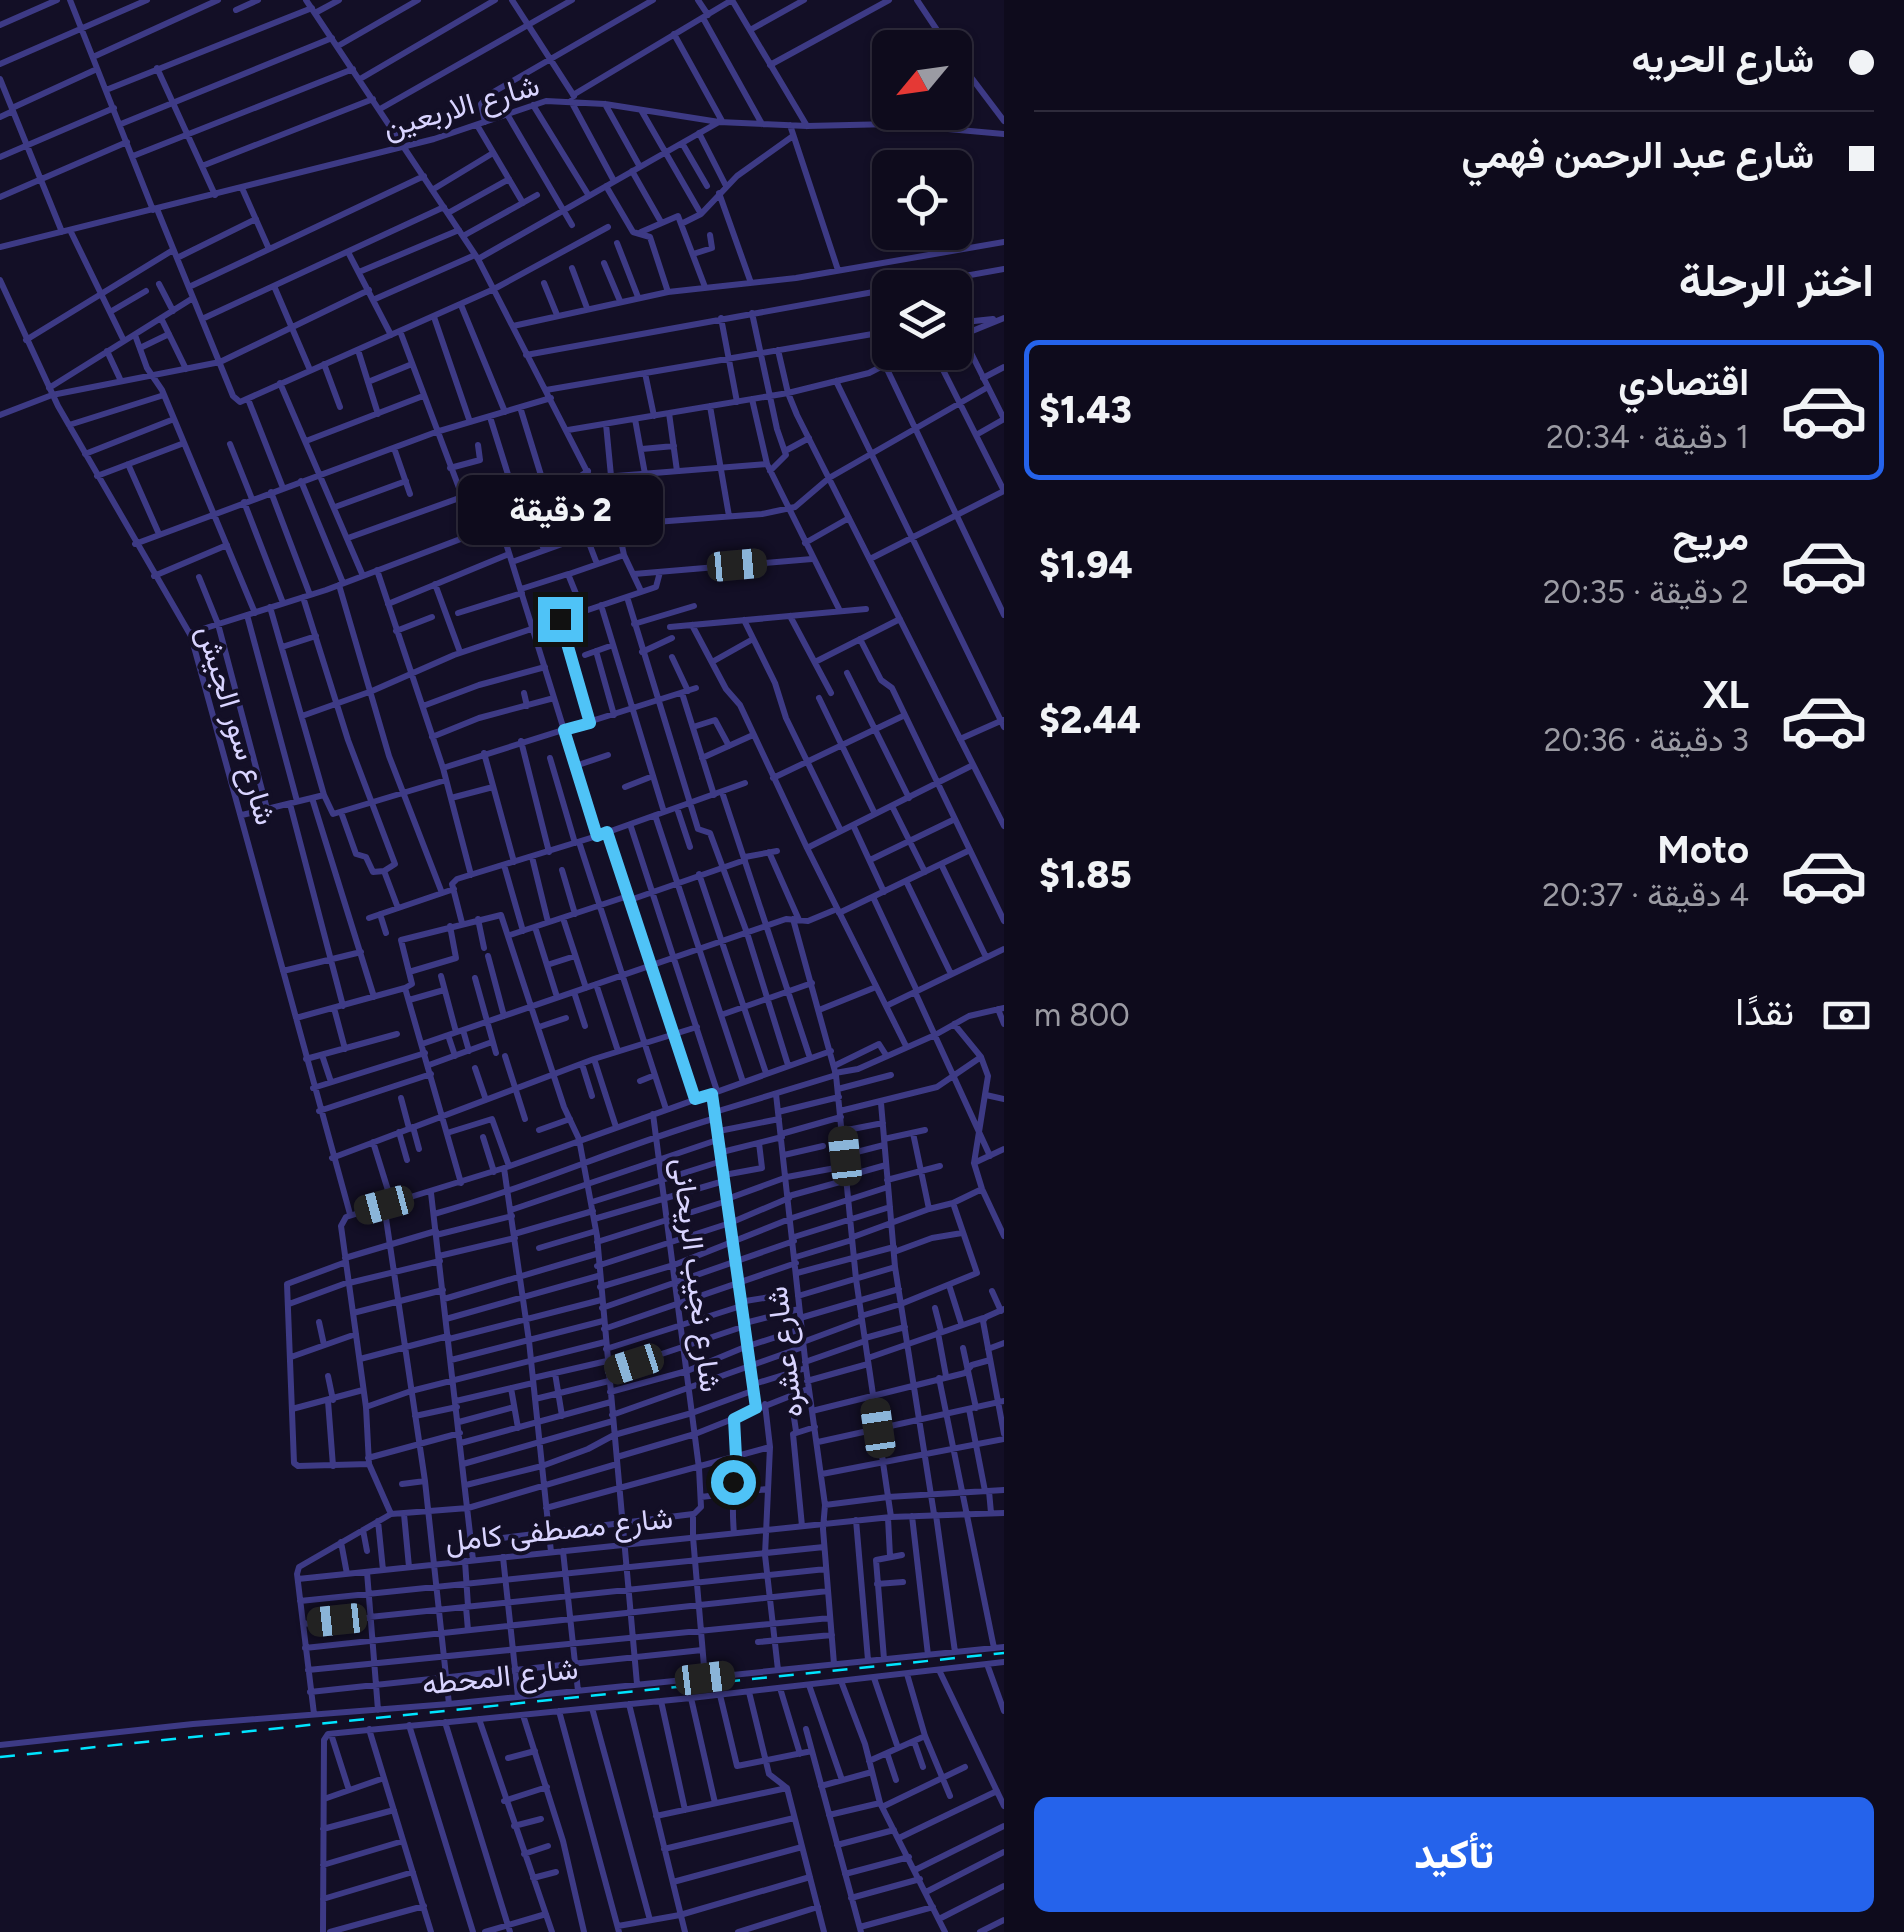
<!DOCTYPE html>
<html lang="ar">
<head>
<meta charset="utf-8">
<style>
	body { margin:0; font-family:Figtree,Vazirmatn,sans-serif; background:#171425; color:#f1f3f6; direction:rtl; height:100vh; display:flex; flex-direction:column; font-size:38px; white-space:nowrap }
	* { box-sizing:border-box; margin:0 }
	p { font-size:32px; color:#9b9ba3 }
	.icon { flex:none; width:55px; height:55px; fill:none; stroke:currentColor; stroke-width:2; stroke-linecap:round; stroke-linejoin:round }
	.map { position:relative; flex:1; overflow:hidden; direction:ltr }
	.panel { display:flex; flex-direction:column; background:#0e0b1c; width:900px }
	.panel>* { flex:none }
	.hud { display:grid; align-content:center; height:220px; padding:0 30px; background:#0e0b1c }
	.needle { width:65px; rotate:241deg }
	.tools { position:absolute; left:872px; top:30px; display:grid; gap:20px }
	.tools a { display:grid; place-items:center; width:100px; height:100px; border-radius:15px; background:#0e0b1c; box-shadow:0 2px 8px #0004,0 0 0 2px #2e2b3b; font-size:50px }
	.end { position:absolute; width:45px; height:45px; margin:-22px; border:12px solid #4fc3f7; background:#111; box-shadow:0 0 0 5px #111 }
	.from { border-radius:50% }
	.bubble { position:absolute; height:70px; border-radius:15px; background:#0e0b1c; box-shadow:0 2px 8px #0004,0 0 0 2px #2e2b3b; font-size:32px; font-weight:800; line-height:70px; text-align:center; direction:rtl }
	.car { position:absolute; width:30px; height:60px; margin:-30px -15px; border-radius:12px; box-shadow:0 0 8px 2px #0007; background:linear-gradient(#222 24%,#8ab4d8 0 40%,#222 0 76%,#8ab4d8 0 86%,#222 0) }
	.hud b { display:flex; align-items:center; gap:35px; height:95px; font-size:38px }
	.hud b+b { border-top:2px solid #2e2b3b }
	.hud i { width:25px; height:25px; background:#f1f3f6 }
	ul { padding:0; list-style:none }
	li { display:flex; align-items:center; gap:30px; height:140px; margin:0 20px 15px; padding:0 10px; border:5px solid transparent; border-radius:15px }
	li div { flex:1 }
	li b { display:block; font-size:38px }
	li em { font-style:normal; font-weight:800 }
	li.on { border-color:#2563eb }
	li>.icon { width:90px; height:90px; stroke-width:1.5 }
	h2 { padding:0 30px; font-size:45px; line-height:120px }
	.pay { display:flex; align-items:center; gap:25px; height:110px; padding:0 30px; font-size:38px }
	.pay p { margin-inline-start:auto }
	.action { display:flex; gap:20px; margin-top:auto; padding:20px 30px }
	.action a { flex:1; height:115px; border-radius:15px; background:#2563eb; color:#fff; font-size:40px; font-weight:800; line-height:115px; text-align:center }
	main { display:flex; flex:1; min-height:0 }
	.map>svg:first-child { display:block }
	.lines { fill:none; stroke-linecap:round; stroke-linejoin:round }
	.street { stroke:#3d3a85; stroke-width:6 }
	.rail { stroke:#00e5ff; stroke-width:2.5; stroke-dasharray:15 12; stroke-linecap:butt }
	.route { stroke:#4fc3f7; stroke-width:12 }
	.labels { text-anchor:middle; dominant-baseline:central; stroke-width:8; stroke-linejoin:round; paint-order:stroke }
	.street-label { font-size:30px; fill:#d9d4ff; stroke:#130f26 }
</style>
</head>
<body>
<main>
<section class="panel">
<div class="hud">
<b><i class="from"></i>شارع الحريه</b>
<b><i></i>شارع عبد الرحمن فهمي</b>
</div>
<h2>اختر الرحلة</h2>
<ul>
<li class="on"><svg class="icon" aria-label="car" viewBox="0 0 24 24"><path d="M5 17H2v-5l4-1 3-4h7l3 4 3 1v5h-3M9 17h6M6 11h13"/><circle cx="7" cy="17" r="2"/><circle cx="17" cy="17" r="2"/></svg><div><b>اقتصادي</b><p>1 دقيقة · 20:34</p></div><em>$1.43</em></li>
<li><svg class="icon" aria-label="car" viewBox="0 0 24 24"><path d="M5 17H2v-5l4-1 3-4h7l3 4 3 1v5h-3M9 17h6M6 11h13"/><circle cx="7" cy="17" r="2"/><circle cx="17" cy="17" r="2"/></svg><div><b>مريح</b><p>2 دقيقة · 20:35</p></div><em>$1.94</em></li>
<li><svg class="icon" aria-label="car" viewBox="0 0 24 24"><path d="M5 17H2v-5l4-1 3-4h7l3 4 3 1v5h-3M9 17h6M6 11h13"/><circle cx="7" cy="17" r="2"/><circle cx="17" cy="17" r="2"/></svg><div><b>XL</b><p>3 دقيقة · 20:36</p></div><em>$2.44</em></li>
<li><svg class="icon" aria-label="car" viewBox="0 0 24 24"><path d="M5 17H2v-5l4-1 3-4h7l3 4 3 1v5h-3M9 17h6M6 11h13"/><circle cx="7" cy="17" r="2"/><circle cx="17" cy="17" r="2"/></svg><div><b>Moto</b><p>4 دقيقة · 20:37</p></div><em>$1.85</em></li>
</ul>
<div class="pay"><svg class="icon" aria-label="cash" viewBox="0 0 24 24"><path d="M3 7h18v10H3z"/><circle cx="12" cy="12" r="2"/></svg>نقدًا<p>800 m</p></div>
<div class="action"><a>تأكيد</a></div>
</section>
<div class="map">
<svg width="1004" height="1932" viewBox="0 0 1004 1932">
	<rect width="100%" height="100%" fill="#130f26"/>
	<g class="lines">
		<path class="street" d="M70 0 153 210
			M306 0 478 259 620 536 624 555 641 591
			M512 0 574 96
			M698 0 708 15
			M732 0 807 126
			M917 0 949 48
			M236 10 258 0
			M315 13 339 0
			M703 18 762 124
			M0 25 57 0
			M750 30 804 0
			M674 34 722 121
			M338 46 418 0
			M955 56 1004 121
			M93 57 218 0
			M0 64 147 0
			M770 65 889 0
			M157 68 215 195
			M0 79 62 232
			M360 79 495 0
			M106 90 312 8
			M573 95 732 0
			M571 101 614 181
			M605 104 640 167
			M533 105 589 196
			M12 108 97 69
			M380 109 572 0
			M641 110 701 214
			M507 114 572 225
			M0 117 13 111
			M485 122 481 104 490 94 653 0
			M121 124 332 38
			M477 125 523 203
			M790 125 838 270
			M699 133 726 186
			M682 143 707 186
			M133 156 353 69
			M0 157 114 108
			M202 166 373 99
			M632 171 661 222
			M606 186 633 232 650 237 668 292
			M242 188 269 249
			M432 190 493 153
			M719 193 751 283
			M0 197 127 142
			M157 209 233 396 240 402 494 289 608 227
			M448 213 509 179
			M681 224 701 214 737 176 793 136
			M70 230 124 341
			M641 232 678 216 705 287
			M463 236 537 195
			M617 243 638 297
			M0 247 434 139 546 101 605 104 719 122 807 126 892 124 1004 134
			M348 252 391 335
			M693 254 712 248 710 235
			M177 258 256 219
			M478 259 719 122
			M604 263 620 301
			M572 268 587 308
			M359 272 459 230
			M958 277 967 321
			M0 280 58 406 191 636 350 1214
			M544 283 557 315
			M159 284 173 311
			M274 286 310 370
			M189 287 424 176
			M898 288 1004 269
			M375 299 475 255
			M461 305 505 412
			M110 312 146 291
			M752 313 777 429 786 455 770 471
			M434 317 470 422
			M161 318 186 369
			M721 318 737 402
			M202 319 444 207
			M955 323 993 319
			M513 326 668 292 796 278 1004 242
			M400 331 476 533
			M135 335 147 368 162 390 255 613
			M962 335 1004 419 976 435
			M955 338 1004 318
			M26 340 173 250
			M140 348 169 334
			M358 350 378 414
			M778 350 788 393 797 415 1004 826
			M107 351 121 381
			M526 355 890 289
			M324 364 340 407
			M886 367 1004 615
			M645 373 654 416
			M983 378 1004 367
			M836 381 1004 727
			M368 382 412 364
			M280 383 363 576
			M49 388 193 298
			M546 390 890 331
			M248 399 283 488
			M752 399 767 464 840 611
			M710 406 729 516
			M520 407 548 498
			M669 413 677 471
			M0 415 52 395 220 362 369 290
			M490 417 521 516
			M635 419 645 474
			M606 424 611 476
			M69 425 164 395
			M568 430 788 393 869 373 910 352
			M306 441 423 396
			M230 444 252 499
			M394 448 410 494
			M642 449 674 446
			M785 451 809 438
			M85 454 174 419
			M128 464 159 534
			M450 468 480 460 478 445
			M97 476 184 443
			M591 478 767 464
			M301 481 343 583
			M271 492 310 595
			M556 493 575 539
			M244 502 283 603
			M335 507 406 481
			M529 511 544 550
			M500 524 597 836
			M586 535 597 564
			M348 538 490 487
			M805 543 849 518
			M135 544 436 432 551 398
			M870 559 1004 491 934 352
			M512 562 615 525 762 514 795 507 829 478 988 387
			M377 570 443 768 471 875
			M569 574 624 555
			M634 574 812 559
			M154 576 227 545
			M199 577 218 624 267 809
			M435 584 460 652
			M339 585 389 756 442 893
			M521 589 568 574 583 611
			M303 597 348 740 395 864 384 871
			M627 597 698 829 710 833 747 933 788 1065
			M561 601 566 617
			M388 604 509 554
			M601 605 664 812
			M270 607 324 795
			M458 613 522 593
			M247 615 297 801
			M790 616 831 693
			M560 619 590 723
			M744 620 775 683 786 718 841 831
			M634 624 694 606
			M692 625 726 689 740 705 807 848 906 1046
			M670 627 866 609
			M396 631 432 617
			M190 633 326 590 521 516 588 471
			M860 639 881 680 892 688 1004 921
			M282 647 316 636
			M596 651 614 715
			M642 652 672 638
			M585 655 613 645
			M672 657 688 691
			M712 662 753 639
			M815 662 900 619
			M847 673 909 798
			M524 693 527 706
			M682 693 714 795
			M819 698 875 814
			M423 706 479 685 545 667
			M302 716 372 691 454 655 656 587 660 572
			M693 727 715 720 729 746
			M432 737 479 718 554 698
			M960 739 1003 720
			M521 741 549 852
			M484 753 514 862
			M550 758 575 843
			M702 758 753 735
			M575 766 608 755
			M443 768 696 688
			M773 778 905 715
			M625 787 653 776
			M722 792 810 1058
			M312 798 374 997
			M451 798 493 787
			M290 804 343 1006
			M892 806 925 872
			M677 808 690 847
			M341 812 356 854 366 857 373 872 384 871 398 908
			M242 815 324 795 333 814 446 780
			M655 815 743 1082
			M630 824 717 1091
			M853 825 884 892
			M607 832 695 1099
			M579 842 666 1109
			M807 848 973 765
			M769 852 799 920
			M532 857 548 922
			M745 857 777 851
			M870 860 955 819
			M941 864 986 957
			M504 865 523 931
			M562 870 575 914
			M699 874 766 1073
			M906 881 951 974
			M873 897 917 991
			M630 900 745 860
			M839 913 970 850
			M380 914 386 933
			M369 918 454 889
			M563 918 586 988
			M478 919 484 948
			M793 919 836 1075 856 1279 891 1517
			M462 923 452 884 457 879 597 836 745 783
			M535 927 557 997
			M510 935 628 896
			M488 956 504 1016
			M547 965 575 956
			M283 971 361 952
			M409 972 456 958 450 926
			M441 976 456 1032
			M475 978 496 1053
			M596 984 618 1051
			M405 988 412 984 401 940 501 915 564 1107 579 1139 597 1236 637 1684
			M405 988 461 1183
			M574 992 585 1026
			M915 992 990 1156
			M409 1000 444 990
			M886 1006 1004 949
			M334 1008 345 1049
			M998 1009 1004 1024
			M819 1010 876 987
			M721 1015 812 983
			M296 1018 405 988
			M954 1024 981 1057 988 1076 974 1163 982 1189 1004 1236
			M539 1027 566 1018
			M463 1030 469 1051
			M448 1035 455 1056
			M422 1044 786 919 808 921 837 909
			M322 1055 331 1082
			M505 1056 525 1119
			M306 1059 397 1034
			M594 1059 616 1127
			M582 1064 592 1096
			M429 1065 492 1042
			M834 1066 879 1044 886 1055
			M475 1068 486 1100
			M835 1073 858 1069 935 1035 969 1016 1004 1008
			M640 1081 655 1075
			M313 1088 425 1053
			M838 1089 891 1075
			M711 1093C732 1197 736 1304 756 1408
			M776 1094 806 1368 825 1505 823 1529 834 1664
			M986 1095 1004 1099
			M401 1098 409 1128
			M881 1103 895 1267 934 1514
			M319 1111 431 1074
			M840 1111 937 1087 981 1057
			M715 1112 836 1075
			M778 1112 839 1097
			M653 1114 699 1468 701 1507 693 1515V1537L705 1678
			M413 1127 419 1149
			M539 1130 570 1119
			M719 1131 779 1119
			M842 1131 883 1123
			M399 1132 407 1160
			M447 1133 492 1119 509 1166
			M913 1133 929 1209
			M781 1134 841 1117
			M483 1137 494 1172
			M884 1139 925 1130
			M373 1142 392 1203
			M722 1152 782 1137
			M784 1155 823 1146
			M845 1155 884 1145
			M332 1158 594 1059 697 1027
			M974 1163 1004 1149
			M504 1168 529 1341 551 1552
			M724 1175 762 1168 759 1143
			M847 1176 886 1165
			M887 1180 940 1166
			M431 1193 473 1560
			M789 1196 847 1180
			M727 1199 787 1177 846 1166
			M592 1202 722 1161
			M384 1205 425 1481 449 1704
			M511 1210 720 1139
			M434 1214C531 1187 620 1146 716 1118
			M594 1219 724 1181
			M514 1234 593 1211
			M436 1235 512 1216
			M794 1237 890 1207
			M853 1237 929 1209 953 1203 982 1189
			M597 1242 727 1201
			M539 1248 596 1231
			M894 1252 932 1238 962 1233
			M439 1256 515 1238
			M796 1257 852 1240
			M345 1258 436 1231
			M346 1262 287 1284 294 1463 298 1466 369 1464
			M597 1266 730 1223 789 1198
			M797 1273 894 1247
			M349 1283 440 1261
			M949 1285 961 1323
			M600 1287 674 1265 792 1218 888 1187
			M992 1291 1001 1311
			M798 1296 895 1267
			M444 1299 596 1254
			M739 1302 783 1295
			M289 1304 349 1282
			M602 1308 794 1241
			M935 1308 941 1331
			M1004 1309 986 1317 983 1321 1004 1434
			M353 1313 443 1290
			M861 1316 901 1304 977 1273 953 1203
			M800 1318 899 1289
			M446 1319 598 1276
			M319 1322 324 1345
			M741 1324 799 1309
			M604 1329 796 1263
			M938 1333 946 1376
			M865 1338 905 1327
			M449 1339 601 1300
			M803 1342 862 1320
			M963 1348 976 1408
			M606 1349 738 1307
			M988 1349 1004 1343
			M291 1357 356 1334
			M868 1358 983 1318
			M360 1359 448 1336
			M451 1360 603 1321
			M805 1362 865 1341
			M608 1372 742 1327
			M555 1373 562 1416
			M328 1376 333 1400
			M533 1378 607 1361
			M939 1378 994 1648
			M807 1381 868 1364
			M751 1385 806 1368
			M511 1388 518 1428
			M610 1392 687 1371 745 1347 801 1329
			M535 1399 609 1381
			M328 1401 333 1466
			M456 1401 533 1383
			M765 1404 770 1447 765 1555 778 1670
			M366 1407 411 1391 605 1342
			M292 1409 363 1390
			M969 1409 985 1491
			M793 1411 796 1431
			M812 1411 965 1373 972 1365 990 1360
			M612 1415 803 1347
			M415 1416 457 1407
			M459 1422 514 1407
			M818 1442 1004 1401
			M461 1443 611 1402
			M617 1457 695 1434 808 1389
			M368 1458 460 1433
			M463 1464 613 1421
			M822 1474 1004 1439
			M402 1484 425 1481
			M466 1485 542 1466 588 1449 614 1435 692 1413 752 1391
			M989 1491 991 1513
			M701 1497 767 1489
			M825 1505 888 1497 1004 1490
			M546 1508 770 1447
			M391 1514 369 1464 366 1407 341 1226 346 1217 504 1168 831 1051
			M404 1514 409 1567
			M936 1515 955 1652
			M912 1516 928 1655
			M888 1518 890 1556
			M856 1520 868 1660
			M378 1521 383 1570
			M802 1526 793 1434 815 1427
			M363 1530 367 1551
			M734 1533C730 1494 737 1458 734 1420
			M341 1542 347 1574
			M471 1542 693 1514
			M563 1551 578 1691
			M503 1557 518 1697
			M465 1561 468 1606
			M367 1572 378 1710
			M298 1579 891 1517 1004 1513
			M877 1584 903 1582
			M300 1601 824 1547
			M466 1607 468 1630
			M303 1624 826 1569
			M758 1642 832 1635
			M305 1648 828 1591
			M884 1659 876 1560 902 1555
			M987 1664 1004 1711
			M308 1670 830 1618
			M939 1670 1004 1806
			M907 1674 925 1736 950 1796
			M874 1678 898 1748
			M841 1681 865 1744 880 1803 945 1932
			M809 1685 842 1780
			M780 1688 800 1754
			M310 1692 702 1650
			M749 1692 769 1774 787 1788 824 1932
			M720 1695 737 1766 812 1751
			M691 1698 715 1803
			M661 1701 685 1810
			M629 1704 685 1932
			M592 1708 650 1920
			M559 1711 619 1932
			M314 1714 297 1574 299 1567 391 1514 468 1508 617 1464
			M523 1715 563 1841 584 1932
			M479 1719 552 1932
			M445 1722 510 1932
			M409 1725 473 1932
			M369 1729 431 1932
			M806 1729 861 1932
			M331 1734 349 1790
			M914 1741 923 1767
			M0 1745 193 1724 449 1704 1004 1647
			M887 1753 896 1780
			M508 1758 535 1751
			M869 1761 925 1736
			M821 1786 872 1772
			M324 1799 384 1778
			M504 1801 547 1787
			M882 1807 965 1767
			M829 1815 880 1803
			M656 1816 787 1788
			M514 1826 541 1819
			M323 1829 394 1810
			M899 1838 997 1791
			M837 1845 894 1830
			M664 1849 794 1818
			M524 1854 548 1846
			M323 1865 403 1841
			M915 1870 1004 1826
			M845 1874 909 1857
			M533 1878 556 1872
			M673 1882 802 1847
			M926 1892 1004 1852
			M851 1898 920 1879
			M323 1899 413 1872
			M939 1919 1004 1886
			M618 1926 680 1915 810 1877
			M860 1927 933 1907
			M323 1932 324 1740 328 1734 691 1698 1004 1662
			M330 1932 424 1906
			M485 1932 546 1914
			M738 1932 818 1907
			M980 1932 1004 1920"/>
		<path class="rail" d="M0 1757 1004 1653"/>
	</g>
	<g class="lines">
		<path class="route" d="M560 619 590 723 564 730 597 836 607 832 695 1099 712 1094 756 1408 734 1419 736 1457 733 1482"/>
	</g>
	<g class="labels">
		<g class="street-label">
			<text transform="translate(461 106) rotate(-16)">شارع الاربعين</text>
			<text transform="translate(237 725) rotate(73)">شارع سور الجيش</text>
			<text transform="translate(697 1275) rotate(83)">شارع نجيب الريحانى</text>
			<text transform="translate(784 1352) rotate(-97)">شارع عشره</text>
			<text transform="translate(559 1529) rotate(-6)">شارع مصطفى كامل</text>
			<text transform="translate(500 1676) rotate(-6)">شارع المحطه</text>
		</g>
	</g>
</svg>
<div class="tools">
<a><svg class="needle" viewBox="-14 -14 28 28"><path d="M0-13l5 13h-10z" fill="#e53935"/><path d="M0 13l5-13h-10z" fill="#9b9ba3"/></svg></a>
<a><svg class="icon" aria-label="locate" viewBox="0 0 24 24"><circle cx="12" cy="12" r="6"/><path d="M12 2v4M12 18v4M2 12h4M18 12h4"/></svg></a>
<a><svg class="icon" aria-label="layers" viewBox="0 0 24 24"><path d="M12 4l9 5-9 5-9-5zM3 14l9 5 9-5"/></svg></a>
</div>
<i class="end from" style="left:733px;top:1482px"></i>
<i class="end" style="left:560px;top:619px"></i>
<div class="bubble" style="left:458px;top:475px;width:205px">2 دقيقة</div>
<i class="car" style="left:737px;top:565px;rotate:85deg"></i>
<i class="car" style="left:845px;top:1156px;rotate:354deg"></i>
<i class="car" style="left:384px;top:1205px;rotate:255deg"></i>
<i class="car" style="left:634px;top:1364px;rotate:252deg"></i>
<i class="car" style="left:878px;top:1428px;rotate:352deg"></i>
<i class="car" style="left:337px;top:1620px;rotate:264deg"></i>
<i class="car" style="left:705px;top:1678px;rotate:83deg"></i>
</div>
</main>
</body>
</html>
